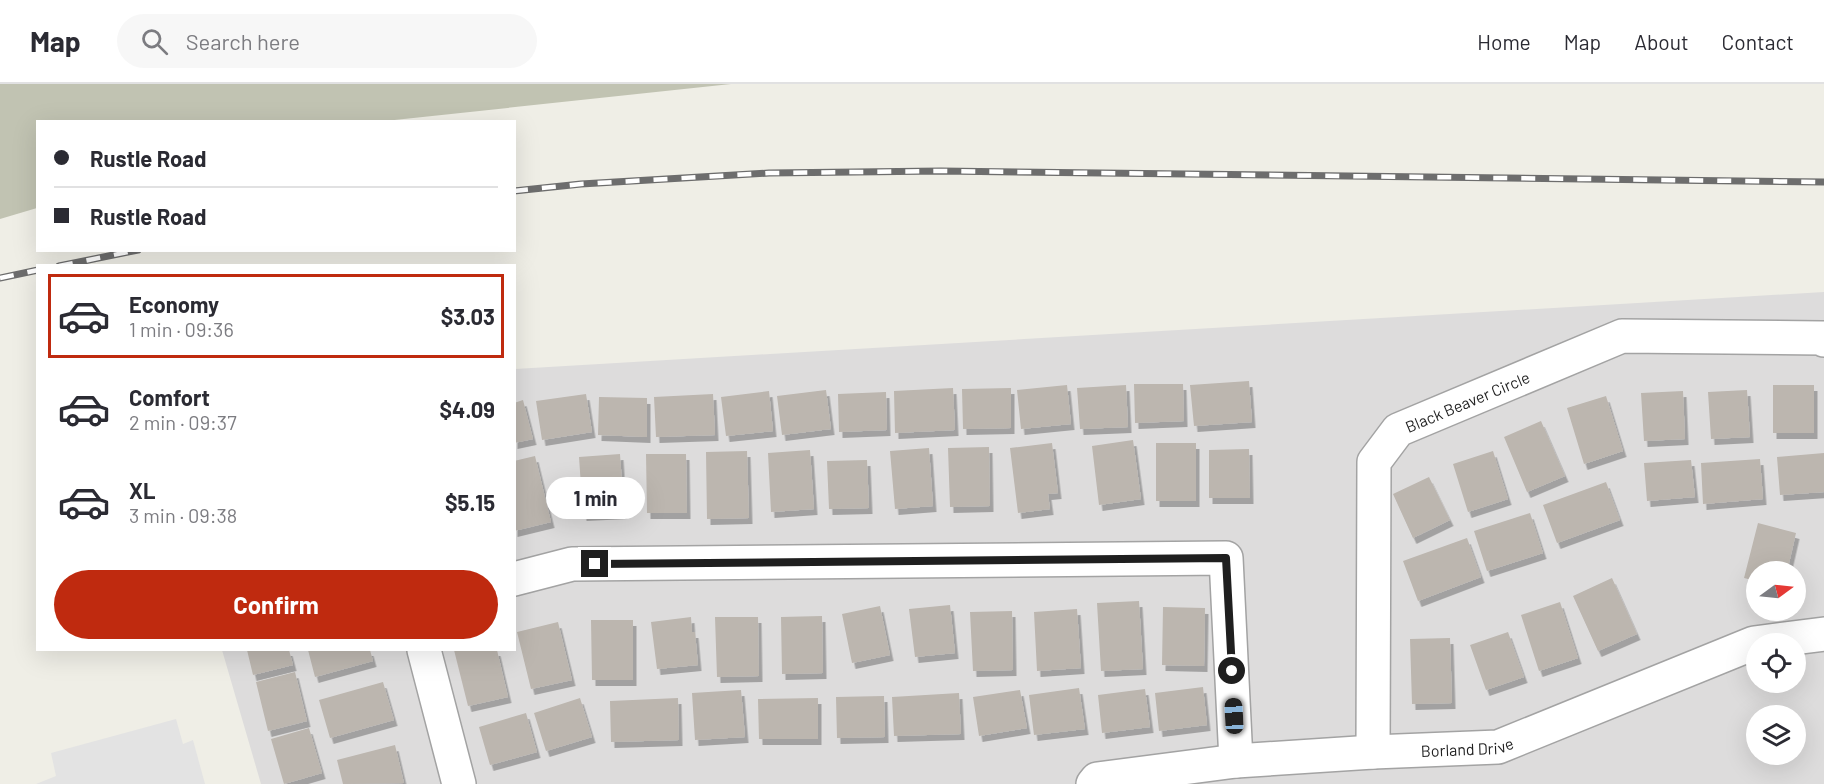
<!DOCTYPE html>
<html lang="en">
<head>
<meta charset="utf-8">
<style>
	body { margin:0; font-family:Barlow,sans-serif; background:#f7f7f7; color:#2b2b33; height:100vh; display:flex; flex-direction:column; font-size:22px; white-space:nowrap }
	* { box-sizing:border-box; margin:0 }
	p { font-size:20px; color:#7c7c81 }
	.icon { flex:none; width:33px; height:33px; fill:none; stroke:currentColor; stroke-width:2; stroke-linecap:round; stroke-linejoin:round }
	.map { position:relative; flex:1; overflow:hidden }
	.sheet { position:absolute; left:36px; top:180px; width:480px; height:387px; display:flex; flex-direction:column; background:#fff; border-radius:0px; box-shadow:0 6px 24px #0002 }
	.sheet>* { flex:none }
	.hud { position:absolute; left:36px; top:36px; width:480px; height:132px; border-radius:0px; box-shadow:0 6px 24px #0002; display:grid; align-content:center; height:132px; padding:0 18px; background:#fff }
	.needle { width:39px; rotate:75deg }
	.controls { position:absolute; left:1746px; top:477px; display:grid; gap:12px }
	.controls a { display:grid; place-items:center; width:60px; height:60px; border-radius:50%; background:#fff; box-shadow:0 6px 24px #0002; font-size:30px }
	.end { position:absolute; width:27px; height:27px; margin:-14px; border:8px solid #1f1f1f; background:#fff; box-shadow:0 0 0 3px #fff }
	.from { border-radius:50% }
	.bubble { position:absolute; height:42px; border-radius:21px; background:#fff; box-shadow:0 6px 24px #0002; font-size:20px; font-weight:700; line-height:42px; text-align:center }
	.car { position:absolute; width:18px; height:36px; margin:-18px -9px; border-radius:8px; box-shadow:0 0 4px 2px #0007; background:linear-gradient(#222 24%,#8ab4d8 0 40%,#222 0 76%,#8ab4d8 0 86%,#222 0) }
	.hud b { display:flex; align-items:center; gap:21px; height:57px; font-size:22px }
	.hud b+b { border-top:2px solid #e1e1e2 }
	.hud i { width:15px; height:15px; background:#2b2b33 }
	ul { padding:10px 0 0; list-style:none }
	li { display:flex; align-items:center; gap:18px; height:84px; margin:0 12px 9px; padding:0 6px; border:3px solid transparent; border-radius:0px }
	li div { flex:1 }
	li b { display:block; font-size:22px }
	li em { font-style:normal; font-weight:700 }
	li.selected { border-color:#bf2a0f }
	li>.icon { width:54px; height:54px; stroke-width:1.5 }
	.cta { display:flex; gap:12px; margin-top:auto; padding:12px 18px }
	.cta a { flex:1; height:69px; border-radius:36px; background:#bf2a0f; color:#fff; font-size:24px; font-weight:700; line-height:69px; text-align:center }
	header { display:flex; align-items:center; gap:36px; box-sizing:border-box; height:84px; padding:0 30px; background:#fff; border-bottom:2px solid #e1e1e2 }
	header strong { font-size:28px }
	nav { display:flex; gap:33px; margin-inline-start:auto; font-size:21px }
	.search { width:420px; height:54px; background:#f7f7f7; display:flex; align-items:center; gap:15px; box-sizing:border-box; padding:0 21px; border-radius:33px; color:#7c7c81; font-size:22px }
	.map>svg:first-child { display:block }
	.residential { fill:#dddcdc; fill-rule:evenodd }
	.construction { fill:#c1c3b2 }
	.parking { fill:#e3e3e3 }
	.building { fill:#bcb6af; filter:url(#shadow) }
	.lines { fill:none; stroke-linecap:round; stroke-linejoin:round }
	.minor-casing { stroke:#a3a3a3; stroke-width:36 }
	.minor { stroke:#fff; stroke-width:33 }
	.rail-casing { stroke:#6d6d6d; stroke-width:7 }
	.rail { stroke:#fff; stroke-width:4.5; stroke-dasharray:14; stroke-linecap:butt }
	.route { stroke:#1f1f1f; stroke-width:8 }
	.labels { text-anchor:middle; dominant-baseline:central; stroke-width:4.5; stroke-linejoin:round; paint-order:stroke }
	.street-label { font-size:16px; fill:#1f1f1f; stroke:#fff }
</style>
</head>
<body>
<header>
<strong>Map</strong>
<div class="search"><svg class="icon" aria-label="search" viewBox="0 0 24 24"><circle cx="10" cy="10" r="6"/><path d="M15 15l6 6"/></svg>Search here</div>
<nav><a>Home</a><a>Map</a><a>About</a><a>Contact</a></nav>
</header>
<div class="map">
<svg width="1824" height="700" viewBox="0 0 1824 700">
	<defs>
		<filter id="shadow"><feDropShadow dx="3.5" dy="6" stdDeviation="0" flood-color="#0004"/></filter>
	</defs>
	<rect width="100%" height="100%" fill="#efeee6"/>
	<path class="residential" d="M1824 208V700H261L222 566H514L515 285ZM1756 488H1796V526H1756ZM1756 560H1796V598H1756ZM1756 632H1796V670H1756Z"/>
	<path class="construction" d="M0 0H731L385 37 38 38 37 124 0 135Z"/>
	<path class="parking" d="M176 635 183 660 193 656 205 700H36L56 692 51 669Z"/>
	<path class="building" d="M1249 297 1252 338 1194 342 1190 301Z
		M1134 300H1183L1184 337 1135 339Z
		M1067 301 1071 340 1021 345 1017 306Z
		M1126 301 1128 343 1080 345 1077 304Z
		M1773 301H1814V349H1773Z
		M953 304 955 346 895 349 894 307Z
		M1011 304V344L963 345 962 305Z
		M826 306 831 345 782 351 777 312Z
		M1747 306 1750 353 1711 355 1708 308Z
		M769 307 773 347 726 352 721 313Z
		M1683 307 1685 355 1644 357 1641 309Z
		M886 308 887 346 839 348 838 310Z
		M586 310 592 348 542 356 536 317Z
		M713 310 715 351 656 353 654 313Z
		M1606 312 1623 367 1584 380 1567 324Z
		M599 313 647 314V353L598 351Z
		M523 316 533 355 514 359V319Z
		M1541 337 1565 392 1527 408 1504 353Z
		M1133 356 1141 415 1099 421 1092 362Z
		M1052 359 1058 409 1048 410 1050 425 1018 429 1010 364Z
		M1156 359H1196V417H1156Z
		M989 363 990 422 950 423 948 364Z
		M929 364 933 422 895 425 890 367Z
		M1249 365 1250 414H1209V366Z
		M810 366 814 425 771 428 768 369Z
		M747 367 749 434 707 435 706 368Z
		M1493 367 1508 415 1468 428 1453 380Z
		M1824 369V408L1780 411 1777 373Z
		M620 370 624 429 583 431 579 373Z
		M646 370H686L687 429H647Z
		M535 372 551 438 514 447V377Z
		M1760 375 1763 415 1703 420 1701 379Z
		M867 376 869 424 829 425 827 377Z
		M1691 376 1695 413 1647 417 1644 379Z
		M1429 393 1450 436 1413 454 1393 410Z
		M1606 398 1620 436 1557 459 1543 421Z
		M1530 429 1543 469 1487 487 1474 447Z
		M1758 439 1796 449 1787 488H1756V497L1744 494Z
		M1467 454 1481 493 1418 517 1403 477Z
		M1612 494 1637 550 1598 567 1573 512Z
		M1139 517 1143 585 1101 587 1097 519Z
		M1560 518 1578 574 1539 587 1521 531Z
		M950 521 955 569 915 573 909 525Z
		M880 522 890 571 852 579 842 530Z
		M1163 523 1205 524 1204 582 1162 581Z
		M1077 525 1081 584 1037 587 1034 528Z
		M1012 527 1013 586 973 587 970 528Z
		M822 532 823 589 782 590 781 533Z
		M691 533 692 548H695L698 581 657 585 651 538Z
		M715 533H758L759 592 717 593Z
		M591 536H633V596H592Z
		M558 538 572 596 531 605 517 548Z
		M1508 548 1524 593 1486 606 1470 561Z
		M1450 554 1452 619 1412 620 1410 555Z
		M247 566H289L293 581 253 591Z
		M308 566H370L373 577 315 593Z
		M454 566H497L508 613 468 622Z
		M295 588 307 637 268 647 256 598Z
		M383 598 394 636 330 654 319 616Z
		M1203 603 1207 641 1159 647 1155 609Z
		M1079 604 1085 645 1034 651 1029 611Z
		M1145 605 1150 643 1102 649 1098 611Z
		M741 606 745 653 695 656 692 609Z
		M1020 606 1027 644 979 652 973 613Z
		M959 609 961 650 894 652 892 613Z
		M884 612 885 653 837 654 836 613Z
		M580 614 592 653 546 667 534 629Z
		M678 614 679 656 611 658 610 617Z
		M818 614V655H759L758 615Z
		M526 629 537 668 490 681 479 643Z
		M309 644 322 689 284 700 271 655Z
		M395 661 404 699 343 700 337 676Z"/>
	<g class="lines">
		<g class="minor-casing">
			<g id="minor">
				<path d="M514 495 572 480 1226 474 1236 677"/>
				<path d="M424 566 459 700"/>
				<path id="s1" d="M1373 668 1374 378 1398 346 1622 252 1822 254 1824 256"/>
				<path id="s2" d="M1093 700 1097 695 1236 677 1373 668 1498 663 1754 559 1824 550"/>
			</g>
		</g>
		<use href="#minor" class="minor"/>
		<g class="rail-casing">
			<path id="rail" d="M514 107 581 100 769 89 941 87 1824 98
				M59 182 138 166
				M0 194 38 186"/>
		</g>
		<use href="#rail" class="rail"/>
	</g>
	<g class="lines">
		<path class="route" d="M595 480 1226 474 1232 587"/>
	</g>
	<g class="labels">
		<g class="street-label">
			<text stroke="none"><textPath href="#s1" startOffset="405">Black Beaver Circle</textPath></text>
			<text stroke="none"><textPath href="#s2" startOffset="378">Borland Drive</textPath></text>
		</g>
	</g>
</svg>
<div class="controls">
<a><svg class="needle" viewBox="-14 -14 28 28"><path d="M0-13l5 13h-10z" fill="#e53935"/><path d="M0 13l5-13h-10z" fill="#7c7c81"/></svg></a>
<a><svg class="icon" aria-label="locate" viewBox="0 0 24 24"><circle cx="12" cy="12" r="6"/><path d="M12 2v4M12 18v4M2 12h4M18 12h4"/></svg></a>
<a><svg class="icon" aria-label="layers" viewBox="0 0 24 24"><path d="M12 4l9 5-9 5-9-5zM3 14l9 5 9-5"/></svg></a>
</div>
<i class="end from" style="left:1232px;top:587px"></i>
<i class="end" style="left:595px;top:480px"></i>
<div class="bubble" style="left:546px;top:393px;width:99px">1 min</div>
<i class="car" style="left:1234px;top:632px;rotate:357deg"></i>
<div class="hud">
<b><i class="from"></i>Rustle Road</b>
<b><i></i>Rustle Road</b>
</div>
<section class="sheet">
<ul>
<li class="selected"><svg class="icon" aria-label="car" viewBox="0 0 24 24"><path d="M5 17H2v-5l4-1 3-4h7l3 4 3 1v5h-3M9 17h6M6 11h13"/><circle cx="7" cy="17" r="2"/><circle cx="17" cy="17" r="2"/></svg><div><b>Economy</b><p>1 min · 09:36</p></div><em>$3.03</em></li>
<li><svg class="icon" aria-label="car" viewBox="0 0 24 24"><path d="M5 17H2v-5l4-1 3-4h7l3 4 3 1v5h-3M9 17h6M6 11h13"/><circle cx="7" cy="17" r="2"/><circle cx="17" cy="17" r="2"/></svg><div><b>Comfort</b><p>2 min · 09:37</p></div><em>$4.09</em></li>
<li><svg class="icon" aria-label="car" viewBox="0 0 24 24"><path d="M5 17H2v-5l4-1 3-4h7l3 4 3 1v5h-3M9 17h6M6 11h13"/><circle cx="7" cy="17" r="2"/><circle cx="17" cy="17" r="2"/></svg><div><b>XL</b><p>3 min · 09:38</p></div><em>$5.15</em></li>
</ul>
<div class="cta"><a>Confirm</a></div>
</section>
</div>
</body>
</html>
